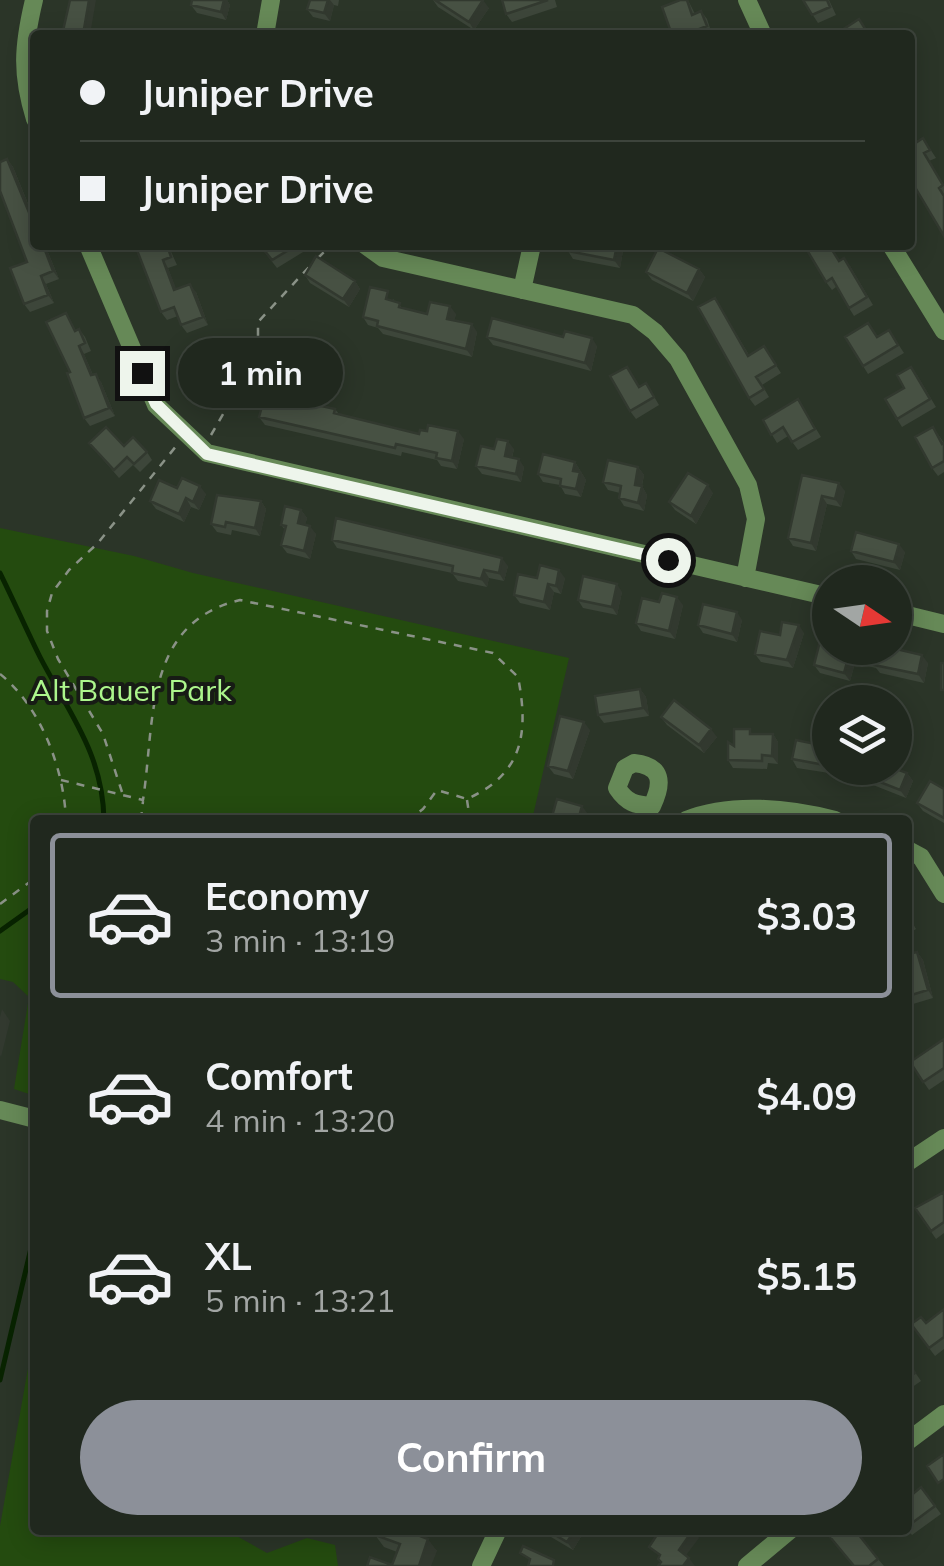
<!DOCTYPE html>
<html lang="en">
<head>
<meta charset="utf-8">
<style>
	body { margin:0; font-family:Mulish,sans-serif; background:#283027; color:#f1f3f6; height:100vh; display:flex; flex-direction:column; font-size:38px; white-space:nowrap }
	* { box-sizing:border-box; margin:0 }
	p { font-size:32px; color:#a2a6a4 }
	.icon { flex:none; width:55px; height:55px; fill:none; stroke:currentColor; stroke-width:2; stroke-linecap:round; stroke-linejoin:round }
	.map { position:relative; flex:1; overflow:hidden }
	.sheet { position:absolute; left:30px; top:815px; width:882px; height:720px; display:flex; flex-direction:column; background:#20281e; border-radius:10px; box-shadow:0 5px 25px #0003,0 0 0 2px #3d443c }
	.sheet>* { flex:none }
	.guide { position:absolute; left:30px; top:30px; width:885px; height:220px; border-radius:10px; box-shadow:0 5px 25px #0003,0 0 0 2px #3d443c; display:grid; align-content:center; height:220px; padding:0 50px; background:#20281e }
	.needle { width:65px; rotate:103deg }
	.fabs { position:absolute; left:812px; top:565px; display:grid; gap:20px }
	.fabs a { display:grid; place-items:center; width:100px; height:100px; border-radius:50%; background:#20281e; box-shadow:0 5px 25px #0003,0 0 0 2px #3d443c; font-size:50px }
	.end { position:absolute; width:45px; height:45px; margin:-22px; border:12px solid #eef5ec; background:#111; box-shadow:0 0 0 5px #111 }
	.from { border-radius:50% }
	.bubble { position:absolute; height:70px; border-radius:35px; background:#20281e; box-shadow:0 5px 25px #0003,0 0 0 2px #3d443c; font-size:32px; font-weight:700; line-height:70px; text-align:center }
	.guide b { display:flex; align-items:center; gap:35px; height:95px; font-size:38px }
	.guide b+b { border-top:2px solid #3d443c }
	.guide i { width:25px; height:25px; background:#f1f3f6 }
	ul { padding:18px 0 0; list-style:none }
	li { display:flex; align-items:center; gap:30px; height:165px; margin:0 20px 15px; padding:0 30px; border:5px solid transparent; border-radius:10px }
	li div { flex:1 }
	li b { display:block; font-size:38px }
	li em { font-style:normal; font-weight:700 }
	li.selected { border-color:#8c9099 }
	li>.icon { width:90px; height:90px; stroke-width:1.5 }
	.cta { display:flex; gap:20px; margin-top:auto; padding:20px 50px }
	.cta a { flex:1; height:115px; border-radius:60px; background:#8c9099; color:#fff; font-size:40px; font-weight:700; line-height:115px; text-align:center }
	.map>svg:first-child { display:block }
	.green { fill:#244b0f }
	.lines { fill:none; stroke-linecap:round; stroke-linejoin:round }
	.stream { stroke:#082300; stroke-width:5 }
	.path { stroke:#8a9287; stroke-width:2.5; stroke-dasharray:8 8; stroke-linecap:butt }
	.minor { stroke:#668957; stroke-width:18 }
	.wall { fill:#3d463a }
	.shaded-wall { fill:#32392f }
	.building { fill:#475143; stroke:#32392f; stroke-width:2.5 }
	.route { stroke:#eef5ec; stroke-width:12 }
	.labels { text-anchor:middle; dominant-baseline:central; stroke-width:8; stroke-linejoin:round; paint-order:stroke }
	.park-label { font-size:30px; fill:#acf68c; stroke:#171b15 }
</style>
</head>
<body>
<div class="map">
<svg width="944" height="1566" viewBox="0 0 944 1566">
	<rect width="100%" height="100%" fill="#2b3528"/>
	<path class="green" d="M0 528 134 556 193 573 569 658 532 820H35V1096L14 1089 29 997 13 982 0 979Z
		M35 1329V1530H226L267 1553 307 1538 335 1545 338 1566H0V1526Z"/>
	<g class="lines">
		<path class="stream" d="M0 573C14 601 26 629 40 657 69 713 103 754 104 820
			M0 931 35 906
			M0 1380 35 1231"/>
		<path class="path" d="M318 258 331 245
			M211 435 258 354V322L309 267
			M0 674C41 707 64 769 66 820
			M61 780 143 800C155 723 143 623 240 600L493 653 518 677C529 733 523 774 467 799L437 790 423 809 409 820
			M122 792 103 734 58 659 47 631V611L52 593 69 570 98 543 177 445
			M467 800 470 820
			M141 820 143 801
			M0 904 35 878"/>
		<path class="minor" d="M34 0C23 46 21 74 35 119
			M747 0 763 35
			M265 35 271 0
			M88 245 156 405 207 453 830 597
			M365 245 383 258 633 315 655 332 678 359 748 485 756 519 745 578
			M891 245 944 331
			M522 290 532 245
			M895 612 944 624
			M634 763C663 766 663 783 652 806 635 805 627 803 617 788L625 768Z
			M686 820C731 802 789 808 835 820
			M908 850 921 857 944 894
			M0 1110 35 1119
			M908 1162 944 1138
			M908 1441 944 1414
			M481 1566 498 1530
			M747 1566 790 1530"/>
	</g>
	<path class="wall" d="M192 0H227L230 5 226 20 197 13 191 5Z
		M310 0H339L338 6 334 5 330 21 313 17 307 9Z
		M433 0 489 8 474 30 438 7Z
		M502 0H555L557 7 512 22 506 14Z
		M688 0 695 14 701 11 707 19 712 34 672 35Z
		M803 0H829L836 15 818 23Z
		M923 138 936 158 929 161 944 185V236L917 141Z
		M7 159 13 167 59 279 46 284 54 303 30 312 24 304 27 262Z
		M135 245H168L177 265 168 268 176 290 196 292 208 325 187 333 181 325 178 316 167 320 161 312Z
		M259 245H305L308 249 277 268Z
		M624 245 620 268 573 259 568 251Z
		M830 245 840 261 850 266 873 305 854 316 836 287 832 290 826 282Z
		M699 269 705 277 693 301 652 280 646 272Z
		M305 275 355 281 360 289 349 307 310 283Z
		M715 298 749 355 764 346 781 373 762 385 769 397 755 406 749 398Z
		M394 299 393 301 403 308 427 314H456L454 320 477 332 472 357 383 334 378 328 368 325 363 317Z
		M66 313 76 331 79 329 85 337 91 351 84 354 93 375 101 382 115 416 90 426 84 418 70 372Z
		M889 330 904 353 868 374 863 366 877 337Z
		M487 337 597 346 591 371 493 345Z
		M204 359 235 360 241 368 213 396 186 370 181 362Z
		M917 375 936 407 902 427 897 419 904 388Z
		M272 376V378L291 389 288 399 335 409 339 414 419 434 464 439 457 469 441 466 437 460 402 452 401 456 265 425 259 417 261 409 251 407 245 399Z
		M646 383 659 405 636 419 630 411Z
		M798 399 821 437 798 450 788 436 777 443 763 420Z
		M933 427 944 443V472L938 476 932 468Z
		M89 443 124 446 147 452 152 460 140 472 133 465 119 478Z
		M494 449H514L512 458 524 467 521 482 482 474 476 466Z
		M575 462 586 480 581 497 565 494 560 485 543 482 538 474Z
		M638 467 644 475 642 486 647 495 644 511 624 506 619 498 620 493 608 490 603 482Z
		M802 475 845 491 841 507 827 504 816 551 793 546 788 538Z
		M177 488 206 494 199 510 191 507 184 522 156 509 150 501Z
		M713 493 696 524 675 510 669 502Z
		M261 501 266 509 260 536 232 530 231 535 217 532 211 524Z
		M301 510 307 518 305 525 316 534 310 559 287 553 281 545 285 530 281 525Z
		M332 540 508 566 504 581 489 578 487 587 458 581 452 573 337 548Z
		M851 551 905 552 900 570 856 559Z
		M537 578H565L561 594 554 592 550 610 520 603 514 595Z
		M622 592 617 615 583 608 578 600Z
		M683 605 675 639 641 631 636 623Z
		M742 620 737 642 703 633 698 625Z
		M804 633 793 668 761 662 755 654 780 635Z
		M830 643 928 663 924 683 880 673 876 668 855 663 850 681 820 673 814 665Z
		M640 689 646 697 649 716 604 723 598 715Z
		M661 717 717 737 704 753 667 725Z
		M590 730 573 779 554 774 548 766Z
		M754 734H773L778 742V764L768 763 767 769 733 768 728 760 734 746Z
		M830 747V768H844L842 775 797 768 792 759Z
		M857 773H907L913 781 906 798 863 781Z
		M944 789V823L923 811 917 803Z
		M908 915 916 929 908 934Z
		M917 952 923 960 933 998 913 1004 908 996Z
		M944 1039V1080L929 1090 910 1062Z
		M944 1192V1233L936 1239 915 1208Z
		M944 1309V1349L935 1356 911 1324 926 1323Z
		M908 1362 921 1381 908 1390Z
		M921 1487 941 1514 912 1535 908 1530V1498Z
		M546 1530H585L573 1550 551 1537Z
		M375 1535 426 1539 437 1551 392 1565 397 1552 384 1547Z
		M830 1537 878 1559 884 1566H853Z"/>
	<path class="shaded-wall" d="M89 0H96L90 35H83Z
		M223 0H227L230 5 226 20 221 12Z
		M328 0H330L334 5 330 21 324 13Z
		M483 0 489 8 474 30 469 22Z
		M7 159 13 167 35 221V227Z
		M43 245H45L59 279 53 271Z
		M617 245H624L620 268 614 260Z
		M163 260 168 268 180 298 174 290Z
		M699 269 705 277 693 301 687 293Z
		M41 276 46 284 54 303 48 295Z
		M355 281 360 289 349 307 343 299Z
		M190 284 196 292 208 325 203 317Z
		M450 306 456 314 453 327 447 319Z
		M472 324 477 332 472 357 466 349Z
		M592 338 597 346 591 371 585 363Z
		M79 346 84 354 96 383 91 375Z
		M96 374 101 382 115 416 109 408Z
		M285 381 291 389 287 405 281 397Z
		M458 431 464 439 457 469 452 461Z
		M508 441 514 449 510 464 505 456Z
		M519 459 524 467 521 482 516 474Z
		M575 462 586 480 581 497 576 489 573 471Z
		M638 467 644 475 640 493 635 485Z
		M839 483 845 491 841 507 835 499Z
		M708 485 713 493 696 524 691 516Z
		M200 486 206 494 199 510 193 502Z
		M642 486 647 495 644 511 638 503Z
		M822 496 827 504 816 551 811 543Z
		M186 498 191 507 184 522 179 514Z
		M261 501 266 509 260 536 255 528Z
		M301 510 307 518 304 531 298 523Z
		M310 526 316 534 310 559 304 551Z
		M899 544 905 552 900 570 894 562Z
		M502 558 508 566 504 581 499 573Z
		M484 570 489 578 487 587 481 579Z
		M559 570 565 578 561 594 556 586Z
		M548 584 554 592 550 610 544 602Z
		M617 584 622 592 617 615 612 607Z
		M677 597 683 605 675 639 669 631Z
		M737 612 742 620 737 642 732 634Z
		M799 625 804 633 793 668 787 660Z
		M849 655 855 663 850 681 844 673Z
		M922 655 928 663 924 683 918 674Z
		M640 689 646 697 649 716 643 708Z
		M584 722 590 730 573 779 568 771Z
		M711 729 717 737 704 753 699 745Z
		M773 734 778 742V764L772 756Z
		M907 773 913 781 906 798 900 790Z
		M582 806 588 814 586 820H578Z
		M917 952 923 960 933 998 928 990Z
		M2 1009 10 1021 1 1057 0 1055V1017Z
		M417 1530H429L423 1546 415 1534Z
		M575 1530H585L573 1550 567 1542Z
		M694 1530 699 1538 684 1558 679 1550Z
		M428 1539 437 1551 431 1566H419Z
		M689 1558 695 1566H683Z"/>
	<path class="building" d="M70 0H89L83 35H62Z
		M192 0H224L221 12 191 5Z
		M310 0H328L324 13 307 9Z
		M435 0H483L469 22Z
		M502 0H548L506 14Z
		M680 0H687L692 15 701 11 707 26 684 35H672L662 7Z
		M803 0H827L830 7 812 15Z
		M859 19 869 35H837L836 34Z
		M910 131 917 142 923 138 930 150 924 153 943 185 939 188 944 196V236L910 179Z
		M7 159 35 227V245H43L53 271 41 276 48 295 24 304 10 268 27 262 0 191V162Z
		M135 245H167L171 257 163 260 174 290 190 284 203 317 181 325 174 307 161 312Z
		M260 245H297L272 260Z
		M569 245H617L614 260 568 251Z
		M804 245H829L839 261 844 258 867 297 849 308 832 278 826 282Z
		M658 248 699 269 687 293 646 272Z
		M316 256 355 281 343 299 305 275Z
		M370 287 388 291 386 299 400 303 399 307 427 314 430 302 450 306 447 319 472 324 466 349 377 326 378 321 363 317Z
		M715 298 748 356 764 346 776 365 756 377 764 389 749 398 698 307Z
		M66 313 75 331 79 329 85 343 79 346 91 375 96 374 109 408 84 418 67 373 70 372 46 322Z
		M492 318 563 337 565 331 592 338 585 363 487 337Z
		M868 323 877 337 889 330 898 345 863 366 845 337Z
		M219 344 235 360 207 388 181 362 194 348 204 359Z
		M253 365 266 368 264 376 285 381 281 397 335 409 334 413 419 434 420 430 427 431 428 425 458 431 452 461 436 458 437 453 396 444 395 448 259 417 263 403 245 399Z
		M627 367 639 387 646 383 654 397 630 411 610 376Z
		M911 367 930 399 897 419 885 399 904 388 897 375Z
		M798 399 815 429 792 442 783 427 771 435 763 420Z
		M106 427 124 446 133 437 147 452 134 464 127 457 114 470 89 443Z
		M933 427 942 444 944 443V461L932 468 915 437Z
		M497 439 508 441 505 456 519 459 516 474 476 466 481 446 494 449Z
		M543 454 575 462 573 471 580 472 576 489 560 486 561 479 538 474Z
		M608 460 638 467 635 485 642 486 638 503 619 498 621 486 603 482Z
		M688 473 708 485 691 516 669 502Z
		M802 475 839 483 835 499 822 496 811 543 788 538Z
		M182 478 200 486 193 502 186 498 179 514 150 501 159 480 177 488Z
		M217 495 261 501 255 528 226 522 225 527 211 524Z
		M285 506 301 510 298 523 310 526 304 551 281 545 286 526 281 525Z
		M336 518 502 558 499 573 484 570 481 579 452 573 453 566 332 540Z
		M856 532 899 544 894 562 851 551Z
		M540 565 559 570 556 586 548 584 544 602 514 595 518 574 537 578Z
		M583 576 617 584 612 607 578 600Z
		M662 593 677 597 669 631 636 623 642 598 659 602Z
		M703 604 737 612 732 634 698 625Z
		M782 622 799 625 787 660 755 654 760 631 780 635Z
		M820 641 830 643V648H892L922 655 918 674 874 665 875 661 849 655 844 673 814 665Z
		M941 663H944V690H941Z
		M640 689 643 708 598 715 595 696Z
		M674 700 711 729 699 745 661 717Z
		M560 716 584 722 568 771 548 766Z
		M734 729H750V734H773L772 756 762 755V761L728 760V742L734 746Z
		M796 740 830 747V766L792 759Z
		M859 768H894L907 773 900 790 857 773Z
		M930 781 944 789V818L917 803Z
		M557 799 582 806 578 820H551Z
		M917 952 928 990 908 996V954Z
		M944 1039V1068L923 1082 910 1062Z
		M944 1192V1222L931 1231 915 1208Z
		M944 1309V1337L929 1348 911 1324 921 1317 926 1323Z
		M908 1362 915 1373 908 1378Z
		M944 1454V1479L938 1483 927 1466Z
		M921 1487 935 1506 908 1526V1498Z
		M377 1530H417L415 1534 428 1539 419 1566H367L370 1557 392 1565 400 1544 375 1535Z
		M547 1530H575L567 1542Z
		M660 1530H693L679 1550 689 1558 683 1566H658L661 1562 658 1559 660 1555 649 1547Z
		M838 1530H855L878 1559 869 1566H854L830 1537Z
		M523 1546 554 1560 553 1566H528L530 1559 520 1553Z"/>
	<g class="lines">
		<path class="route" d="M142 373 156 404 207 454 668 560"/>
	</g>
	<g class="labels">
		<g class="park-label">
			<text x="131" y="690">Alt Bauer Park</text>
		</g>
	</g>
</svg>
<div class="fabs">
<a><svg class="needle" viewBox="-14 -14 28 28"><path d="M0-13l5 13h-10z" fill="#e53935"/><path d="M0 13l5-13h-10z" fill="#a2a6a4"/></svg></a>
<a><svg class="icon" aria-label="layers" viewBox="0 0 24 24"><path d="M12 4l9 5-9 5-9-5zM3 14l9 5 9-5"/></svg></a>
</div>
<i class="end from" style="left:668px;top:560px"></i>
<i class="end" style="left:142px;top:373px"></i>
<div class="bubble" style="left:178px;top:338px;width:165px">1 min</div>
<div class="guide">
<b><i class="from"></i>Juniper Drive</b>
<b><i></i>Juniper Drive</b>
</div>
<section class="sheet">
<ul>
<li class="selected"><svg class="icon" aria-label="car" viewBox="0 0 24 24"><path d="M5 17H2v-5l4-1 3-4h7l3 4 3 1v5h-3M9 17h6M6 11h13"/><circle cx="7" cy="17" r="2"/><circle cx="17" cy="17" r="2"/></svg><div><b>Economy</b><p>3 min · 13:19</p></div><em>$3.03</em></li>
<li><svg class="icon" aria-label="car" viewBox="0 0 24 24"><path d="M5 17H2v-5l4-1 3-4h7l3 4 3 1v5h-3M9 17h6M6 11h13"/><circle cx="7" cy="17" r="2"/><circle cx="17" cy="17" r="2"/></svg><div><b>Comfort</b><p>4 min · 13:20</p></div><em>$4.09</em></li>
<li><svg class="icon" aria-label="car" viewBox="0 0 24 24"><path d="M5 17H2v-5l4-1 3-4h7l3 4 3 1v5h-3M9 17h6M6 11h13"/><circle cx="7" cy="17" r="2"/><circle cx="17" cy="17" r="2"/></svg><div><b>XL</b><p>5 min · 13:21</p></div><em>$5.15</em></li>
</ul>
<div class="cta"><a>Confirm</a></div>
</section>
</div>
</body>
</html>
